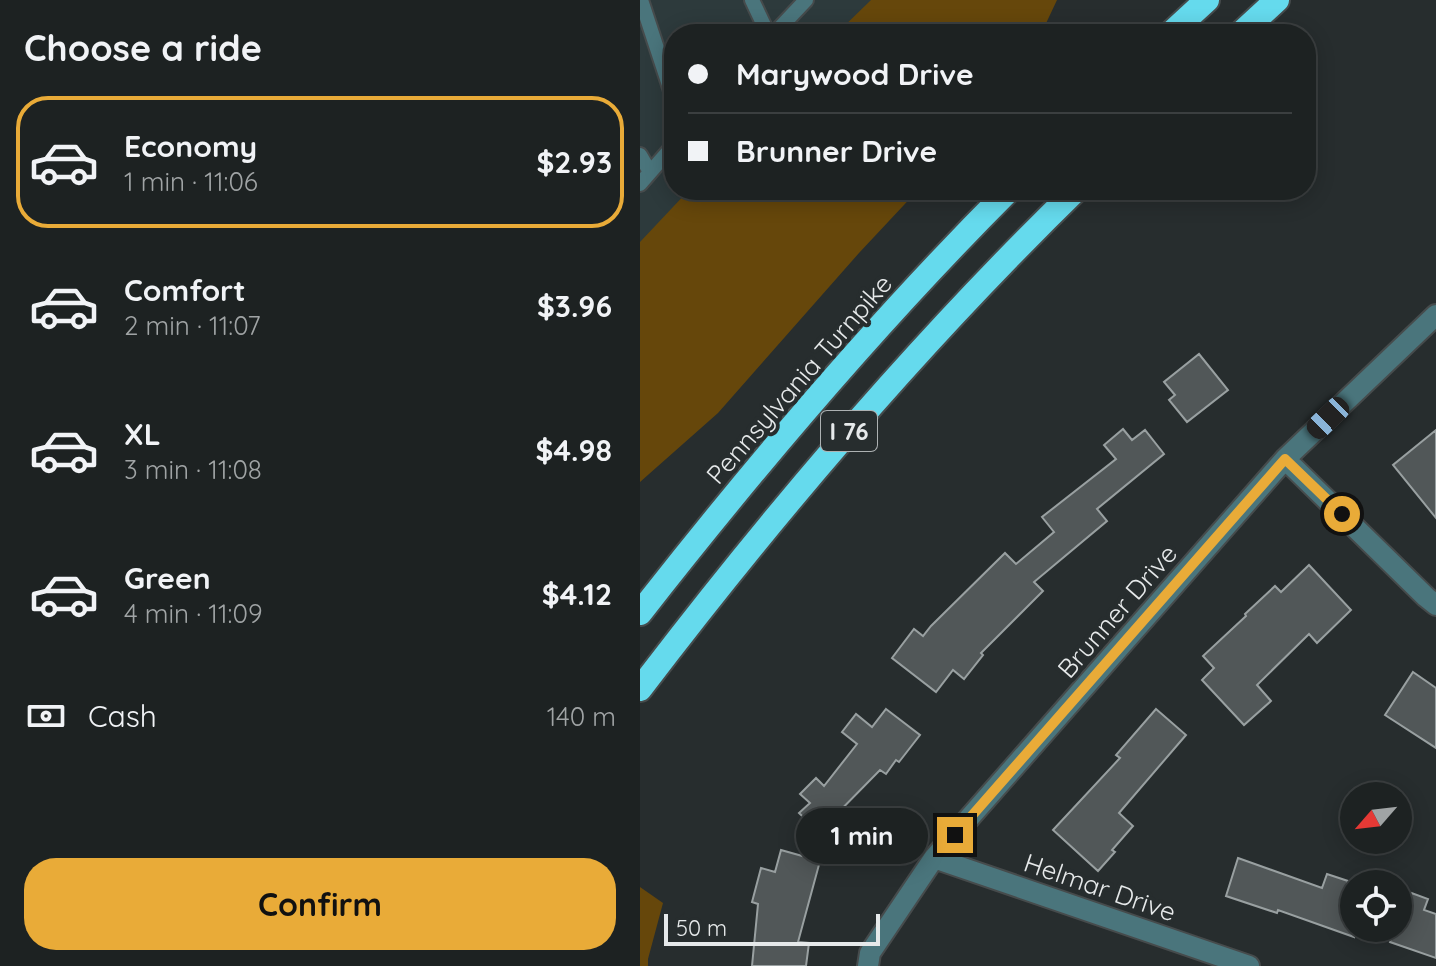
<!DOCTYPE html>
<html lang="en">
<head>
<meta charset="utf-8">
<style>
	body { margin:0; font-family:Quicksand,sans-serif; background:#2a2f2f; color:#f1f3f6; height:100vh; display:flex; flex-direction:column; font-size:30px; white-space:nowrap }
	* { box-sizing:border-box; margin:0 }
	p { font-size:26px; color:#a0a4a5 }
	.icon { flex:none; width:44px; height:44px; fill:none; stroke:currentColor; stroke-width:2; stroke-linecap:round; stroke-linejoin:round }
	.map { position:relative; flex:1; overflow:hidden }
	.sheet { display:flex; flex-direction:column; background:#1d2222; width:640px }
	.sheet>* { flex:none }
	.top-card { position:absolute; left:24px; top:24px; width:652px; height:176px; border-radius:32px; box-shadow:0 4px 20px #0003,0 0 0 2px #3b3f40; display:grid; align-content:center; height:176px; padding:0 24px; background:#1d2222 }
	.needle { width:52px; rotate:242deg }
	.fabs { position:absolute; left:700px; top:782px; display:grid; gap:16px }
	.fabs a { display:grid; place-items:center; width:72px; height:72px; border-radius:50%; background:#1d2222; box-shadow:0 4px 20px #0003,0 0 0 2px #3b3f40; font-size:40px }
	.scale { position:absolute; left:24px; bottom:20px; width:216px; box-sizing:border-box; padding-left:8px; border:4px solid #e6e9ea; border-top:0; font-size:22px; line-height:28px; white-space:nowrap; color:#e6e9ea; -webkit-text-stroke:6px #272d2e; paint-order:stroke }
	.end { position:absolute; width:36px; height:36px; margin:-18px; border:10px solid #e9ab38; background:#111; box-shadow:0 0 0 4px #111 }
	.from { border-radius:50% }
	.bubble { position:absolute; height:56px; border-radius:28px; background:#1d2222; box-shadow:0 4px 20px #0003,0 0 0 2px #3b3f40; font-size:26px; font-weight:700; line-height:56px; text-align:center }
	.car { position:absolute; width:24px; height:48px; margin:-24px -12px; border-radius:10px; box-shadow:0 0 6px 2px #0007; background:linear-gradient(#222 24%,#8ab4d8 0 40%,#222 0 76%,#8ab4d8 0 86%,#222 0) }
	.top-card b { display:flex; align-items:center; gap:28px; height:76px; font-size:30px }
	.top-card b+b { border-top:2px solid #3b3f40 }
	.top-card i { width:20px; height:20px; background:#f1f3f6 }
	ul { padding:0; list-style:none }
	li { display:flex; align-items:center; gap:24px; height:132px; margin:0 16px 12px; padding:0 8px; border:4px solid transparent; border-radius:32px }
	li div { flex:1 }
	li b { display:block; font-size:30px }
	li em { font-style:normal; font-weight:700 }
	li.active { border-color:#e9ab38 }
	li>.icon { width:72px; height:72px; stroke-width:1.5 }
	h2 { padding:0 24px; font-size:36px; line-height:96px }
	.pay { display:flex; align-items:center; gap:20px; height:88px; padding:0 24px; font-size:30px }
	.pay p { margin-inline-start:auto }
	.button { display:flex; gap:16px; margin-top:auto; padding:16px 24px }
	.button a { flex:1; height:92px; border-radius:32px; background:#e9ab38; color:#111; font-size:32px; font-weight:700; line-height:92px; text-align:center }
	main { display:flex; flex:1; min-height:0 }
	.map>svg:first-child { display:block }
	.built { fill:#2d3a3c }
	.green { fill:#66470b }
	.building { fill:#515758; stroke:#99a0a1; stroke-width:2 }
	.lines { fill:none; stroke-linecap:round; stroke-linejoin:round }
	.lane-casing { stroke:#464b4c; stroke-width:18 }
	.street-casing { stroke:#464b4c; stroke-width:24 }
	.highway-casing { stroke:#464b4c; stroke-width:28 }
	.lane { stroke:#4a757c; stroke-width:14 }
	.street { stroke:#4a757c; stroke-width:20 }
	.highway { stroke:#65daed; stroke-width:24 }
	.route { stroke:#e9ab38; stroke-width:10 }
	.labels { text-anchor:middle; dominant-baseline:central; stroke-width:8; stroke-linejoin:round; paint-order:stroke }
	.shield { fill:#272d2e; stroke:#adb1b2; stroke-width:2 }
	.shield-label { font-size:24px; font-weight:bold; fill:#e6e9ea }
	.street-label { font-size:26px; fill:#e6e9ea; stroke:#272d2e }
</style>
</head>
<body>
<main>
<section class="sheet">
<h2>Choose a ride</h2>
<ul>
<li class="active"><svg class="icon" aria-label="car" viewBox="0 0 24 24"><path d="M5 17H2v-5l4-1 3-4h7l3 4 3 1v5h-3M9 17h6M6 11h13"/><circle cx="7" cy="17" r="2"/><circle cx="17" cy="17" r="2"/></svg><div><b>Economy</b><p>1 min · 11:06</p></div><em>$2.93</em></li>
<li><svg class="icon" aria-label="car" viewBox="0 0 24 24"><path d="M5 17H2v-5l4-1 3-4h7l3 4 3 1v5h-3M9 17h6M6 11h13"/><circle cx="7" cy="17" r="2"/><circle cx="17" cy="17" r="2"/></svg><div><b>Comfort</b><p>2 min · 11:07</p></div><em>$3.96</em></li>
<li><svg class="icon" aria-label="car" viewBox="0 0 24 24"><path d="M5 17H2v-5l4-1 3-4h7l3 4 3 1v5h-3M9 17h6M6 11h13"/><circle cx="7" cy="17" r="2"/><circle cx="17" cy="17" r="2"/></svg><div><b>XL</b><p>3 min · 11:08</p></div><em>$4.98</em></li>
<li><svg class="icon" aria-label="car" viewBox="0 0 24 24"><path d="M5 17H2v-5l4-1 3-4h7l3 4 3 1v5h-3M9 17h6M6 11h13"/><circle cx="7" cy="17" r="2"/><circle cx="17" cy="17" r="2"/></svg><div><b>Green</b><p>4 min · 11:09</p></div><em>$4.12</em></li>
</ul>
<div class="pay"><svg class="icon" aria-label="cash" viewBox="0 0 24 24"><path d="M3 7h18v10H3z"/><circle cx="12" cy="12" r="2"/></svg>Cash<p>140 m</p></div>
<div class="button"><a>Confirm</a></div>
</section>
<div class="map">
<svg width="796" height="966" viewBox="0 0 796 966">
	<rect width="100%" height="100%" fill="#272d2e"/>
	<path class="built" d="M0 0H408L367 34H34V190H203L0 411Z"/>
	<path class="green" d="M231 0H417L401 34H196Z
		M49 190H278L219 253 78 413 0 482V242Z
		M0 887 23 903 8 959V966H0Z"/>
	<path class="building" d="M559 354 588 390 547 422 529 400 535 395 524 382Z
		M483 429 492 440 505 430 524 454 457 509 467 521 394 582 403 591 341 653 343 655 324 679 313 670 296 692 252 658 274 629 283 636 291 626 365 553 376 564 414 532 402 517 476 459 464 445Z
		M796 430V518L753 465Z
		M669 565 711 610 677 643 669 634 617 685 631 701 604 725 562 680 574 668 563 656 606 616 605 614 635 586 641 592Z
		M773 672 796 688V748L745 715Z
		M246 709 280 735 259 762 256 760 246 774 240 770 179 832 159 813 170 803 160 794 176 778 184 786 217 744 202 732 216 714 232 727Z
		M516 709 546 735 479 813 493 826 472 850 475 852 458 871 413 830 480 758 476 755Z
		M141 850 180 861 158 942 169 943 166 966H112L118 904 112 902 121 868 135 872Z
		M598 858 682 888 687 874 708 881 704 894 714 897V937L638 910 637 913 586 896Z
		M766 891 788 899 784 910 796 914V958L750 942 754 928H758V917Z"/>
	<g class="lines">
		<g class="lane-casing">
			<path id="lane" d="M1 0 34 100
				M112 0 128 34
				M134 34 166 0
				M0 155 10 172
				M0 184 34 145"/>
		</g>
		<g class="street-casing">
			<path id="street" d="M645 459 786 597 796 605
				M294 858 609 966
				M228 966 230 953 294 858 645 459 796 315"/>
		</g>
		<g class="highway-casing">
			<path id="highway" d="M530 34 567 0
				M600 34 637 0
				M0 613C115 466 237 322 369 190
				M0 689C134 513 278 344 436 190"/>
		</g>
		<use href="#lane" class="lane"/>
		<use href="#street" class="street"/>
		<use href="#highway" class="highway"/>
	</g>
	<g class="lines">
		<path class="route" d="M315 835 645 459 702 514"/>
	</g>
	<g class="labels">
		<rect class="shield" x="181" y="411" width="56" height="40" rx="6"/>
		<g class="shield-label">
			<text x="209" y="431">I 76</text>
		</g>
		<g class="street-label">
			<text transform="translate(159 379) rotate(-49)">Pennsylvania Turnpike</text>
			<text transform="translate(477 611) rotate(-49)">Brunner Drive</text>
			<text transform="translate(460 887) rotate(19)">Helmar Drive</text>
		</g>
	</g>
</svg>
<div class="fabs">
<a><svg class="needle" viewBox="-14 -14 28 28"><path d="M0-13l5 13h-10z" fill="#e53935"/><path d="M0 13l5-13h-10z" fill="#a0a4a5"/></svg></a>
<a><svg class="icon" aria-label="locate" viewBox="0 0 24 24"><circle cx="12" cy="12" r="6"/><path d="M12 2v4M12 18v4M2 12h4M18 12h4"/></svg></a>
</div>
<div class="scale">50 m</div>
<i class="end from" style="left:702px;top:514px"></i>
<i class="end" style="left:315px;top:835px"></i>
<div class="bubble" style="left:156px;top:808px;width:132px">1 min</div>
<i class="car" style="left:688px;top:418px;rotate:226deg"></i>
<div class="top-card">
<b><i class="from"></i>Marywood Drive</b>
<b><i></i>Brunner Drive</b>
</div>
</div>
</main>
</body>
</html>
